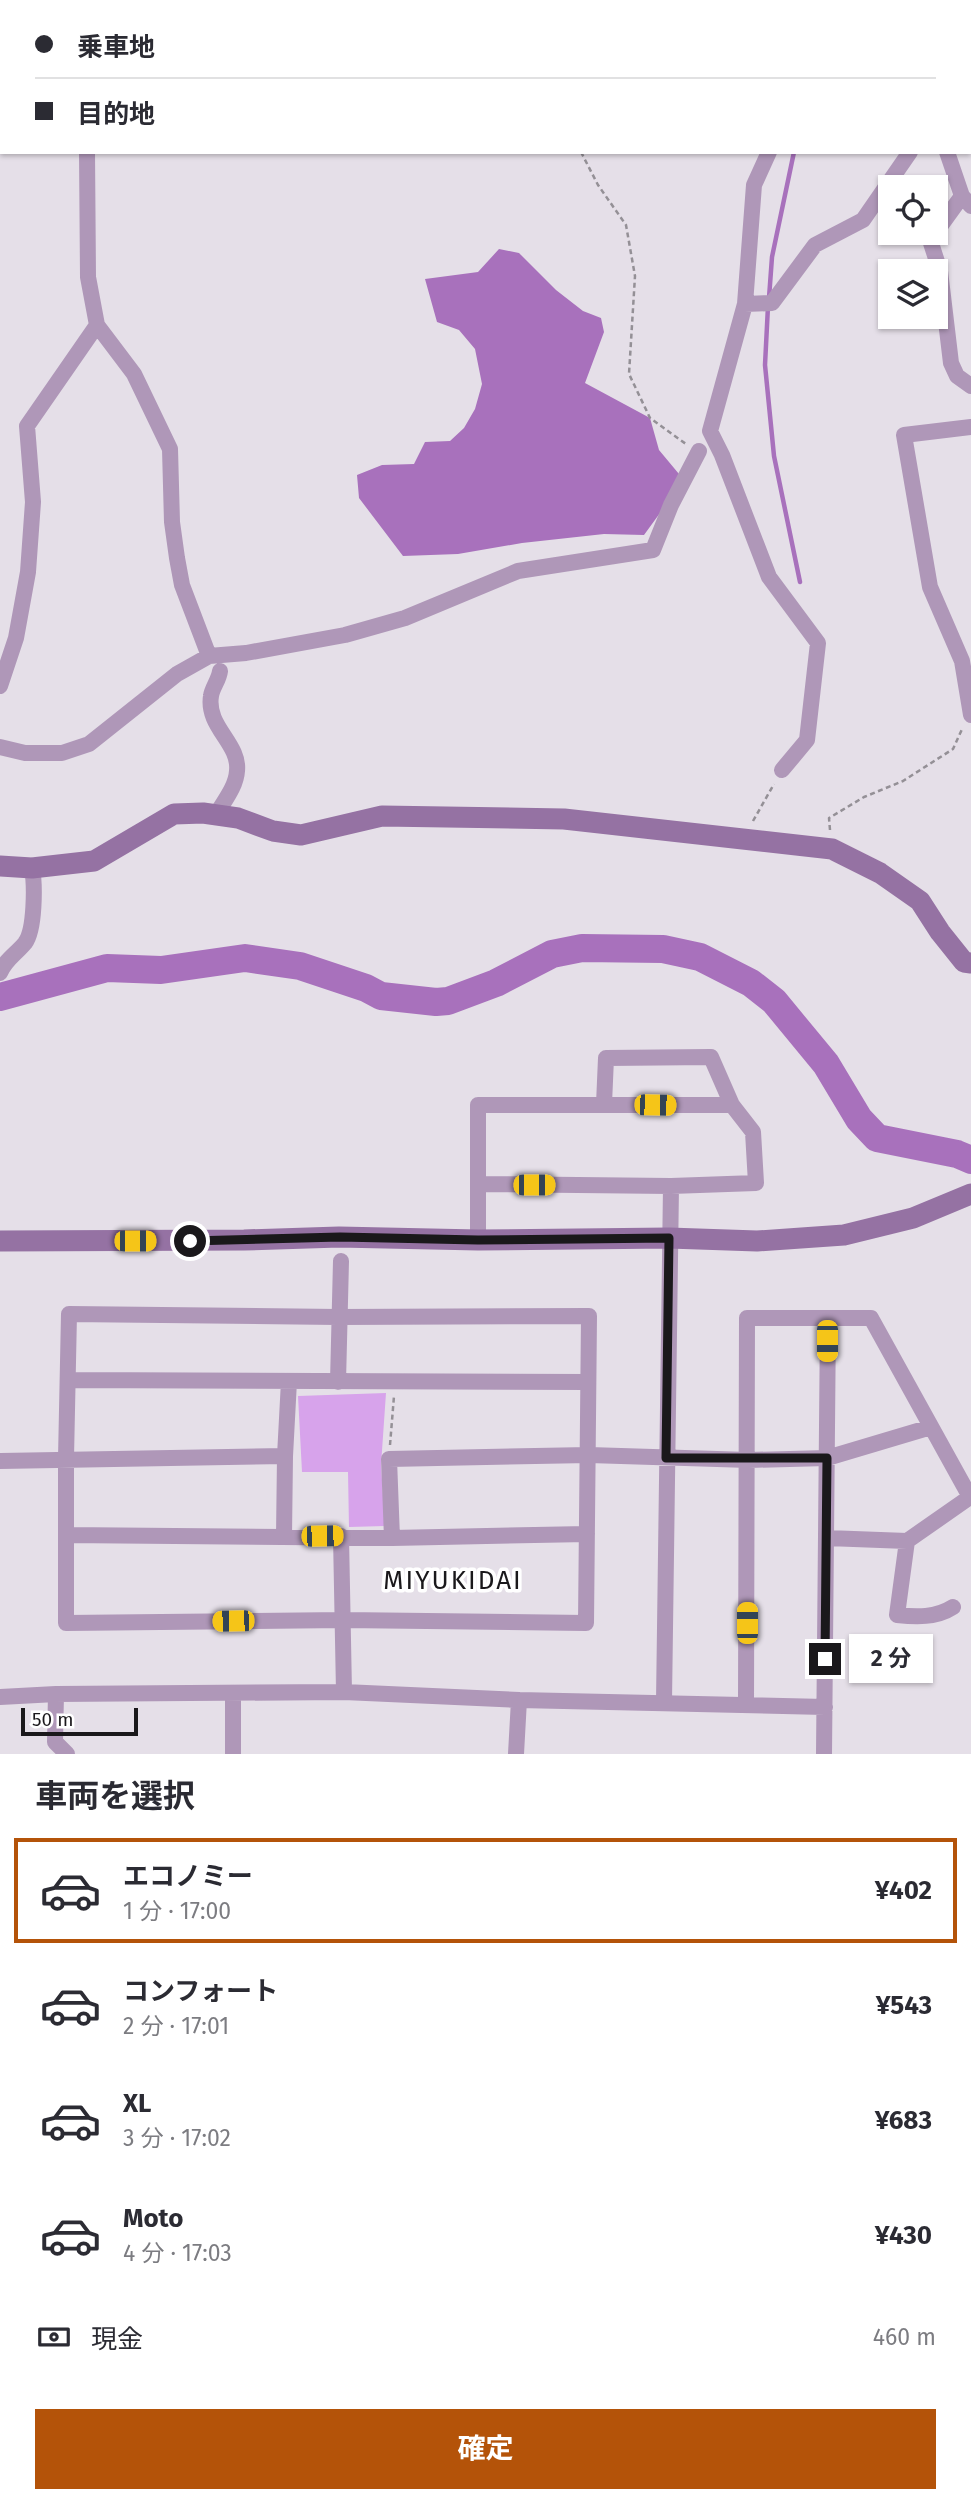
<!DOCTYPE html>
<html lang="ja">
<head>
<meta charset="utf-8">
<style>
	body { margin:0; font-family:"Fira Sans","Noto Sans JP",sans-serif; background:#f7f7f7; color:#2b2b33; height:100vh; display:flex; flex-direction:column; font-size:26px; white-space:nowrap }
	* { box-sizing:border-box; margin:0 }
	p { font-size:23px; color:#7c7c81 }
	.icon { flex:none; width:38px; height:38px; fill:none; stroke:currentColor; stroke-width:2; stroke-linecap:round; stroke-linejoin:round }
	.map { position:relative; height:1754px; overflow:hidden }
	.drawer { display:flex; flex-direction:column; background:#fff; flex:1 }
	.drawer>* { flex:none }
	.guide { position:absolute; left:0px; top:0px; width:971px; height:154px; box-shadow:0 2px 5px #0004; display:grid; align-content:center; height:154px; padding:0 35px; background:#fff }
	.tools { position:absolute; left:878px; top:175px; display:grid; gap:14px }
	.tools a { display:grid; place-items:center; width:70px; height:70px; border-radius:0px; background:#fff; box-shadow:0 2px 5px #0004; font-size:35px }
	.scale { position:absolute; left:21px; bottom:18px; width:117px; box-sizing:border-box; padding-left:7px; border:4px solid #1a181b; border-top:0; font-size:19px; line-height:24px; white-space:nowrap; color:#1a181b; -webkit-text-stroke:5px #fff; paint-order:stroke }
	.end { position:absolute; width:32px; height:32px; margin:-16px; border:9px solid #1a181b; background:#fff; box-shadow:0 0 0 4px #fff }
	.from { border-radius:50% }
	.bubble { position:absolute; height:49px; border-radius:0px; background:#fff; box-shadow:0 2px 5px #0004; font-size:23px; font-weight:700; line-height:49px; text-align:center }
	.car { position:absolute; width:21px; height:42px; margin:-21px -10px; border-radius:9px; box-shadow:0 0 5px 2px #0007; background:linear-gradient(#f5c518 24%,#345 0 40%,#f5c518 0 76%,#345 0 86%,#f5c518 0) }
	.guide b { display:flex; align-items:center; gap:24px; height:66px; font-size:26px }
	.guide b+b { border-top:2px solid #e1e1e2 }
	.guide i { width:18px; height:18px; background:#2b2b33 }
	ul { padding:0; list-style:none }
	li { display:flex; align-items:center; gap:21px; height:105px; margin:0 14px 10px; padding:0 21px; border:4px solid transparent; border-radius:0px }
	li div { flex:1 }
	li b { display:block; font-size:26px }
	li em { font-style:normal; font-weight:700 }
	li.selected { border-color:#b45309 }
	li>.icon { width:63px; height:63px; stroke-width:1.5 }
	h2 { padding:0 35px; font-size:32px; line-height:84px }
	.pay { display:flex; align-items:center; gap:18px; height:77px; padding:0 35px; font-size:26px }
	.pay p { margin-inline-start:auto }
	.primary-button { display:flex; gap:14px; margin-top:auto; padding:14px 35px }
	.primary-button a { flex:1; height:80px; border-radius:0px; background:#b45309; color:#fff; font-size:28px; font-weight:700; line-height:80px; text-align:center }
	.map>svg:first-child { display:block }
	.green { fill:#d7a3eb }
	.water { fill:#a871bc }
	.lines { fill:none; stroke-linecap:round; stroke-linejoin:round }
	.stream { stroke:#a871bc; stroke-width:4.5 }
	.river { stroke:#a871bc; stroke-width:28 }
	.path { stroke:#949096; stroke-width:2.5; stroke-dasharray:5 3.5; stroke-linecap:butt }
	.street { stroke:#af97b8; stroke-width:16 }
	.secondary { stroke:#9572a3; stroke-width:21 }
	.route { stroke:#1a181b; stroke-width:9 }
	.labels { text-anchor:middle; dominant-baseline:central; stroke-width:7; stroke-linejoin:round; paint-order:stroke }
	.quarter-label { font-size:26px; letter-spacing:2px; fill:#1a181b; stroke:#fff }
</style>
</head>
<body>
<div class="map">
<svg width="971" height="1754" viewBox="0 0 971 1754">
	<rect width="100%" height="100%" fill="#e5dfe8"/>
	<path class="green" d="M386 1393 381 1465 385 1526 349 1527 348 1472H302L298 1396Z"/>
	<path class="water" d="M499 249 519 253 556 290 583 311 601 318 604 332 585 383 650 418 659 450 684 480 644 535 604 534 522 543 458 554 403 556 359 498 357 475 382 465 414 464 425 442 450 441 464 428 475 409 482 384 475 349 459 330 437 322 425 279 478 272Z"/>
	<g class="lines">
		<path class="stream" d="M826 2V0
			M769 298 772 257 794 152
			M768 306 765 365 774 456 800 582"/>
		<path class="river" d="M0 997 107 968 161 970 245 958 300 966 366 988 381 996 436 1002 448 1001 496 983 552 954 582 948 663 949 700 957 751 983 774 1001 826 1064 859 1119 877 1138 957 1154 971 1160"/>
		<path class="path" d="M345 0 347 2
			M508 0 509 2
			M581 152 598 185 626 225 635 276 629 374 650 418 686 444
			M753 821 774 784
			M830 830 829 818 864 797 903 781 953 749 963 727
			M390 1445 394 1396"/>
		<path class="street" d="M813 2 814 0
			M87 152 88 277 97 325 134 374 170 449 172 522 177 558 182 585 209 656
			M769 152 754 185 745 304 710 431 722 455 769 577 818 643 807 740 782 770
			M947 152 962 196 971 206
			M936 232 962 196
			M936 233 930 240 940 271 951 363 957 376 971 386
			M745 304 772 303 815 245 863 220 910 152
			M971 427 904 435 930 587 962 661 971 715
			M0 686 16 638 28 572 33 502 27 426 97 325
			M0 747 25 753H62L89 744 177 674 209 656 246 653 345 635 405 618 518 571 653 550 671 505 699 451
			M216 815C224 801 236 787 237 771 240 743 206 727 211 696 212 688 219 680 220 671
			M0 973C5 960 16 954 25 943 35 930 35 885 32 868
			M479 1184 671 1186 756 1183 753 1132 732 1105 711 1057 606 1058 604 1104
			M478 1240V1105H732
			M69 1314 338 1317 589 1316 586 1623 344 1620 66 1623V1458Z
			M68 1380 588 1382
			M338 1382 341 1261
			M285 1456 289 1381
			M0 1461 285 1456 284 1537
			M66 1535 392 1538 587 1534
			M341 1536 344 1692
			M392 1538 389 1459 589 1455 749 1460 827 1458 931 1427
			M907 1541 897 1615C916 1617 936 1618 953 1607
			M56 1694 55 1742 67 1754
			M0 1697 56 1694 344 1692 519 1700 825 1707
			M664 1702 671 1186
			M746 1705 747 1318H871L970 1497 907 1541 827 1538
			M233 1754V1693
			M516 1754 519 1700
			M824 1754 828 1318"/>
		<path class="secondary" d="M283 2 291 0
			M0 27 2 28
			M0 866 32 868 94 861 174 814 203 813 238 818 273 831 301 835 382 816 564 819 832 849 880 873 920 901 940 932 964 962 971 963
			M0 1241 244 1240 339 1237 478 1240 669 1238 757 1241 844 1235 913 1218 971 1194"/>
	</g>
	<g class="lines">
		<path class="route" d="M190 1241 340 1237 478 1240 669 1238 666 1458H827L825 1659"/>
	</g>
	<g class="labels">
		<g class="quarter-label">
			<text x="453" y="1580">MIYUKIDAI</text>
		</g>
	</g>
</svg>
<div class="tools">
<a><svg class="icon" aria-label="locate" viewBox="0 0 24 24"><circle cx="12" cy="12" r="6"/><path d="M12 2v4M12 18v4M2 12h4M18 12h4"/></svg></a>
<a><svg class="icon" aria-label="layers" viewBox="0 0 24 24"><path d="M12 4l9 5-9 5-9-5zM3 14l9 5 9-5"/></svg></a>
</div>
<div class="scale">50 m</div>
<i class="end from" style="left:190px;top:1241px"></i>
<i class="end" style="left:825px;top:1659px"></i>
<div class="bubble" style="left:849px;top:1634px;width:84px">2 分</div>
<i class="car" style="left:655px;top:1105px;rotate:91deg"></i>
<i class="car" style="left:534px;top:1185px;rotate:90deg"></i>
<i class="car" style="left:135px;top:1241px;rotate:90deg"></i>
<i class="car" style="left:827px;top:1341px;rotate:180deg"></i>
<i class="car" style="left:322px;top:1536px;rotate:89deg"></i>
<i class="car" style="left:233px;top:1621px;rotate:269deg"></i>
<i class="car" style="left:747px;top:1623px;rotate:0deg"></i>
<div class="guide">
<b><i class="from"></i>乗車地</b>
<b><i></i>目的地</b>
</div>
</div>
<section class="drawer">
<h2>車両を選択</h2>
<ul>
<li class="selected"><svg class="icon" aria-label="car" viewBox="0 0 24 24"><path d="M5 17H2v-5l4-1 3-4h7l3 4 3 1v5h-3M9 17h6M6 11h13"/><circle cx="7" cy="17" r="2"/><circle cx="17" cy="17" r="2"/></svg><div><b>エコノミー</b><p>1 分 · 17:00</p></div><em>¥402</em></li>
<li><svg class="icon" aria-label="car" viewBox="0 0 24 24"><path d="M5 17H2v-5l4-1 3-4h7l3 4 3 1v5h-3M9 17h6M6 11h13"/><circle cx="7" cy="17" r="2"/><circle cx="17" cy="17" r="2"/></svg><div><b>コンフォート</b><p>2 分 · 17:01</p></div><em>¥543</em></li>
<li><svg class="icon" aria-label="car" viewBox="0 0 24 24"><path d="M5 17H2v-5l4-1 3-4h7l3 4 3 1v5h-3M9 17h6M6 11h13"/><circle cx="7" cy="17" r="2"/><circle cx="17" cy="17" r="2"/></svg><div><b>XL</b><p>3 分 · 17:02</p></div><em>¥683</em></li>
<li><svg class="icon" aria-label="car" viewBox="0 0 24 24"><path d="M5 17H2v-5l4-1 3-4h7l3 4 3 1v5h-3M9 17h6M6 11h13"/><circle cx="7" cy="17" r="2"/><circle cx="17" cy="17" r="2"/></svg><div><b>Moto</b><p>4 分 · 17:03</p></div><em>¥430</em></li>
</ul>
<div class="pay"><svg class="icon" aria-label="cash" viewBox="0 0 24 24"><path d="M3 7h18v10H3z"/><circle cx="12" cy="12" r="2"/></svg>現金<p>460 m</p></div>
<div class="primary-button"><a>確定</a></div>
</section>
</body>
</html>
